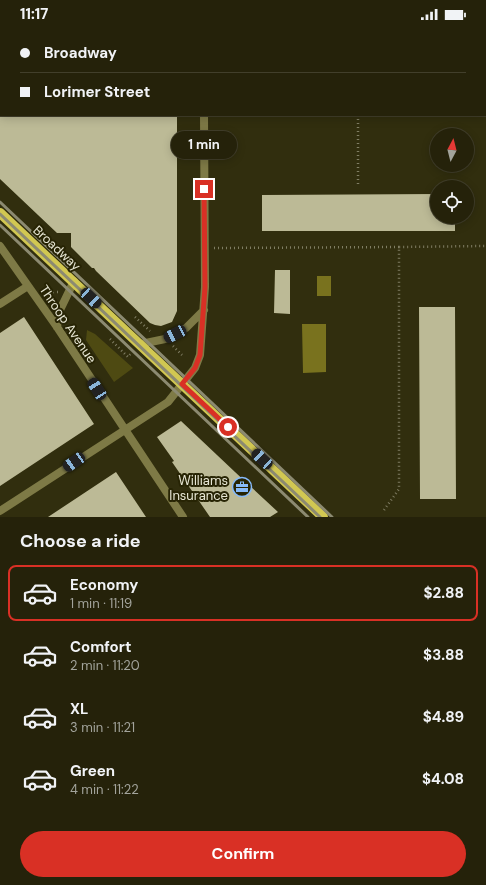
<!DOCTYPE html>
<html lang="en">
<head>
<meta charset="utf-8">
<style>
	body { margin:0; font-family:"DM Sans",sans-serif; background:#2d2a13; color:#f1f3f6; height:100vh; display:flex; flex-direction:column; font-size:15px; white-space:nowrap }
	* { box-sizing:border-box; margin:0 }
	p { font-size:13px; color:#a3a49c }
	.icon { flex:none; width:22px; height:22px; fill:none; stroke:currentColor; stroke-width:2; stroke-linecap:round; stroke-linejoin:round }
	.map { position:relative; height:489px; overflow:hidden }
	.sheet { display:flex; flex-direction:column; background:#25220a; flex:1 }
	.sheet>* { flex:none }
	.top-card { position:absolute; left:0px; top:0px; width:486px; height:88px; box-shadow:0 2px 10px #0003,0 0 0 1px #423f2b; display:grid; align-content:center; height:88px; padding:0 20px; background:#25220a }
	.needle { width:26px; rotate:7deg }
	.controls { position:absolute; left:430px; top:100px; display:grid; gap:8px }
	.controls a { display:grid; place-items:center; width:44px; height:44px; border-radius:50%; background:#25220a; box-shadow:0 2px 10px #0003,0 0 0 1px #423f2b; font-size:20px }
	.end { position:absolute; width:18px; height:18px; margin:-9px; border:5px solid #d93025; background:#fff; box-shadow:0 0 0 2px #fff }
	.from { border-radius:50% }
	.bubble { position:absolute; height:28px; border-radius:14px; background:#25220a; box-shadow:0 2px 10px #0003,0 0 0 1px #423f2b; font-size:13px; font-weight:700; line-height:28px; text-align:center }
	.car { position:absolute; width:12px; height:24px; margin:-12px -6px; border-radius:5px; box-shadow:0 0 3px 1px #0007; background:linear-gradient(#222 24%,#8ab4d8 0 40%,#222 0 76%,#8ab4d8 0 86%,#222 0) }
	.top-card b { display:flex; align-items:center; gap:14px; height:38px; font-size:15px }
	.top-card b+b { border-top:1px solid #423f2b }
	.top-card i { width:10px; height:10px; background:#f1f3f6 }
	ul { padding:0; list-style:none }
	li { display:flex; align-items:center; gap:12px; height:56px; margin:0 8px 6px; padding:0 12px; border:2px solid transparent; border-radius:8px }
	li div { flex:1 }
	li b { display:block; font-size:15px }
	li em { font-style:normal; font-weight:700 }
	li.on { border-color:#d93025 }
	li>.icon { width:36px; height:36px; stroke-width:1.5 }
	h2 { padding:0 20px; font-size:18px; line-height:48px }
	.action { display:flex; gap:8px; margin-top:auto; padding:8px 20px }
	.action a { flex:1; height:46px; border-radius:24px; background:#d93025; color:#fff; font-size:16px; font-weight:700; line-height:46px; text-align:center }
	.status { display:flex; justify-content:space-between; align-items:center; height:28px; padding:0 20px; background:#25220a; direction:ltr }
	.status svg { height:11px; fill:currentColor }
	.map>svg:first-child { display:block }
	.green { fill:#4e4a12 }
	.water { fill:#79721e }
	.building { fill:#bcba96 }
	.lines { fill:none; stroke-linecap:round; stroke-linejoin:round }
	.path { stroke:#807e64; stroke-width:2.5; stroke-dasharray:1 3; stroke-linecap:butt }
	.street { stroke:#7e7a46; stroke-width:8 }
	.primary { stroke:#d1c752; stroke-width:10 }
	.rail { stroke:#8c8a71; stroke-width:3 }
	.route { stroke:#d93025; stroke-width:5 }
	.labels { text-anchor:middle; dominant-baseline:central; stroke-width:4; stroke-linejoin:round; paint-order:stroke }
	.street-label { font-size:13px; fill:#e7e6d4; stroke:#272404 }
	.poi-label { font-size:13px; fill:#e7e6d4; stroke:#272404; text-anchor:end }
</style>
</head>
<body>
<div class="status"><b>11:17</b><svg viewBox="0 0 49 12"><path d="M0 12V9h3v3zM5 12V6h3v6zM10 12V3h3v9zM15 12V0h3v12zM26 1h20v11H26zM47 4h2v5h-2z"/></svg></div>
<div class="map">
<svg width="486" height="489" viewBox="0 0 486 489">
	<rect width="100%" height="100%" fill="#312e0e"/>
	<path class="green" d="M231 0H486V19L485 1Z
		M87 302 95 306 133 340 114 354 86 312Z"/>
	<path class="water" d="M317 248H331V268H317Z
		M302 296H326V344L303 345Z"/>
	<path class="building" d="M0 87H177V283L172 294 161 298 155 297 150 295 96 243 94 240H92L71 219V205H57L0 151Z
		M437 166V189H455V203H262V167Z
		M275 242H290V286L274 285Z
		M419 279H455L456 471H420Z
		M24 289 94 396 0 458V305Z
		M181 393 235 444 278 484 270 489H210L172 434 174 433 157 409Z
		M116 444 146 489H48Z"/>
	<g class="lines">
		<path class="path" d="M248 0 249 1
			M347 0 348 1
			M368 1 369 0
			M470 1 471 0
			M358 156V87
			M214 220 399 219
			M49 264H58
			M135 289 150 303
			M110 311 128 329 132 324
			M173 318 182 327
			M384 482 399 461V219L486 218"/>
		<path class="street" d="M204 1V0
			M0 45H1
			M485 48H486
			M0 218 57 299 183 489
			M0 276 28 258
			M57 299 60 282 74 253
			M141 316 165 311 186 300 204 282
			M0 483 168 374 195 340 200 327 205 259 204 87"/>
		<path class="primary" d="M0 185 323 489"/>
		<path class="rail" d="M0 174 332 489
			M0 186 320 489
			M0 197 308 489"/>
	</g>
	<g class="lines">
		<path class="route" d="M204 161 205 259 200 327 195 340 182 356 228 399"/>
	</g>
	<defs>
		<g id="office-ring" transform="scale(1)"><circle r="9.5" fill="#272404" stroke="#87bbfb" stroke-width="1.5"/><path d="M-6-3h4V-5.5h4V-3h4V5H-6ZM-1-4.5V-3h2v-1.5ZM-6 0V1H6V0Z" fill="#87bbfb"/></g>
	</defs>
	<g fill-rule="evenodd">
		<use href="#office-ring" x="242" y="459"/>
	</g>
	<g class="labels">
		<g class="street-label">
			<text transform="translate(57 220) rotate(43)">Broadway</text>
			<text transform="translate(68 296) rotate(56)">Throop Avenue</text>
		</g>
		<g class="poi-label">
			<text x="228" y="452">Williams<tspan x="228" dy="15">Insurance</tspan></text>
		</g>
	</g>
</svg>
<div class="controls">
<a><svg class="needle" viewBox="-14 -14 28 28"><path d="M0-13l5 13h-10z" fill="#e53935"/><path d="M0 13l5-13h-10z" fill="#a3a49c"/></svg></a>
<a><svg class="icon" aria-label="locate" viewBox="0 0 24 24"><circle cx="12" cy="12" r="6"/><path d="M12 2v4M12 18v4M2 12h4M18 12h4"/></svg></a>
</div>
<i class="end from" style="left:228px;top:399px"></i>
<i class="end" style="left:204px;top:161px"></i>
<div class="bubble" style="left:171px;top:103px;width:66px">1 min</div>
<i class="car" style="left:91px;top:270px;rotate:133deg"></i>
<i class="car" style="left:175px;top:306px;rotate:243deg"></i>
<i class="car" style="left:97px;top:361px;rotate:327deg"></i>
<i class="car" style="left:262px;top:431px;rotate:313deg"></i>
<i class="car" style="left:74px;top:434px;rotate:236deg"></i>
<div class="top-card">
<b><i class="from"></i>Broadway</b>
<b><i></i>Lorimer Street</b>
</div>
</div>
<section class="sheet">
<h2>Choose a ride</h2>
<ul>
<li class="on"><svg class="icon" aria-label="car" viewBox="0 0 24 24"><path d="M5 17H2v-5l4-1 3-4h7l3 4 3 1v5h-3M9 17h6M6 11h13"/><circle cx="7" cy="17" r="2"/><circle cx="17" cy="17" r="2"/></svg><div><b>Economy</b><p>1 min · 11:19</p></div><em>$2.88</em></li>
<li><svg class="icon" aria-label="car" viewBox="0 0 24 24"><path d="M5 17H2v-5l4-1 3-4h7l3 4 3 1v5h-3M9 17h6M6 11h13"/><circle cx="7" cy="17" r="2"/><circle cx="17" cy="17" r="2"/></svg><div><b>Comfort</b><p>2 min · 11:20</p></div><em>$3.88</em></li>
<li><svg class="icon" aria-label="car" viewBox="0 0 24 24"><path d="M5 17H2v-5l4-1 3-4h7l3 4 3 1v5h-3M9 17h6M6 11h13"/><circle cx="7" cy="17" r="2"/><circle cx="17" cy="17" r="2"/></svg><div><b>XL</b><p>3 min · 11:21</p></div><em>$4.89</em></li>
<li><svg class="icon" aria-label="car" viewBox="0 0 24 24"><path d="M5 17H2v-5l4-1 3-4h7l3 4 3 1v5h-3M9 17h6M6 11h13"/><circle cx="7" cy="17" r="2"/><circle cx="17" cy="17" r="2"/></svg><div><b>Green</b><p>4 min · 11:22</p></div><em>$4.08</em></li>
</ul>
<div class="action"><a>Confirm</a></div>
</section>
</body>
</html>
